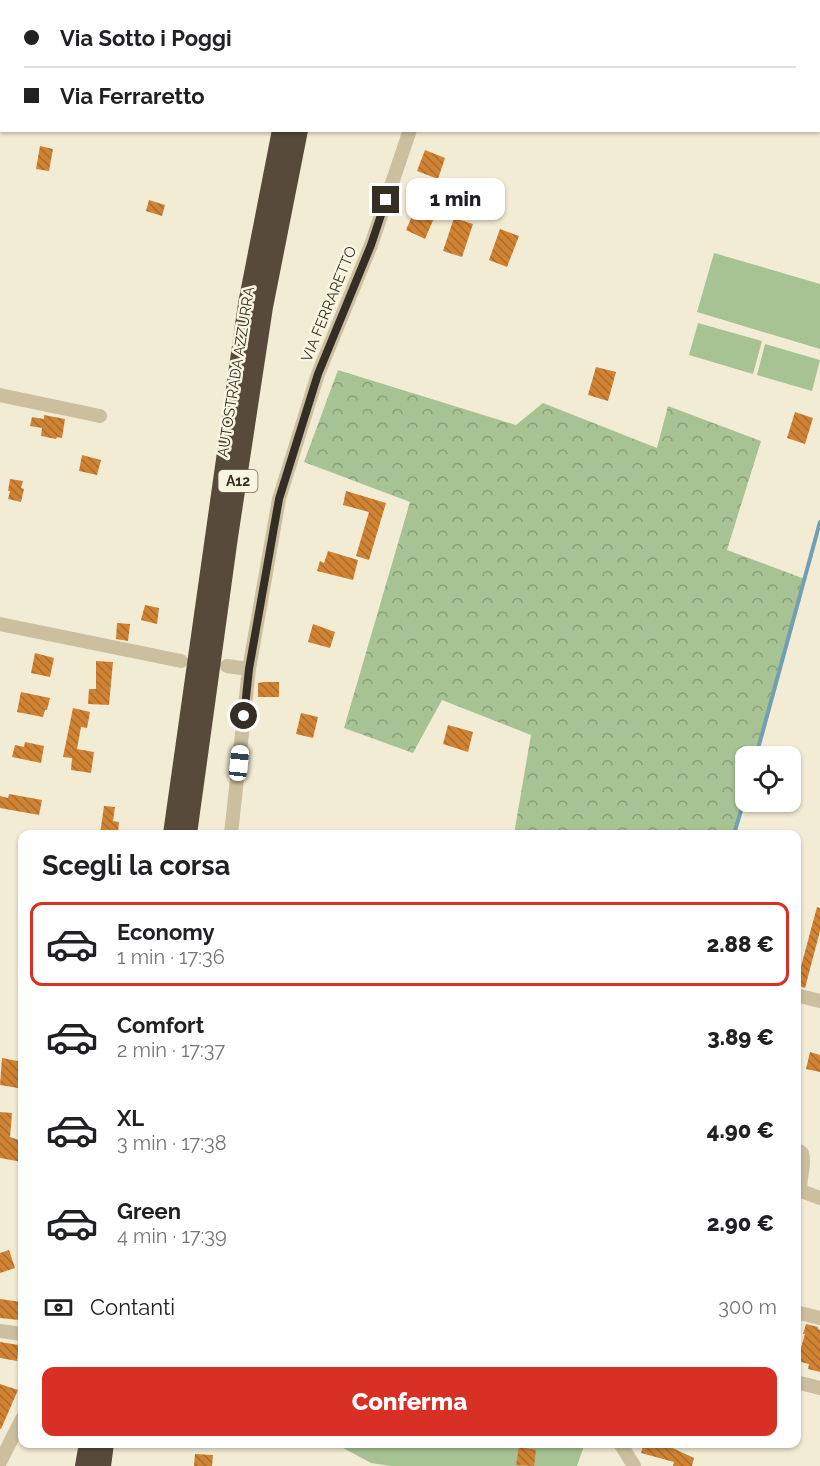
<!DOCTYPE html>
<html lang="it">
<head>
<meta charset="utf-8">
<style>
	body { margin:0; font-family:Raleway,sans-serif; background:#f6f6f6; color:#202124; height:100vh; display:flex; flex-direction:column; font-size:22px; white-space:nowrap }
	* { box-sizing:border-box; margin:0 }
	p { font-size:20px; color:#757577 }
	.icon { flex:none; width:33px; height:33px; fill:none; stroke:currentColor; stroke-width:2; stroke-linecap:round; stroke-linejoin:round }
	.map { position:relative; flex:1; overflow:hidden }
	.details { position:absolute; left:18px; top:830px; width:783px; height:618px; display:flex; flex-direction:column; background:#fff; border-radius:12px; box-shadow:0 2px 4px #0004 }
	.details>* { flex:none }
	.top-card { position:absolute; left:0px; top:0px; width:820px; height:132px; box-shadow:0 2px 4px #0004; display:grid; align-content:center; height:132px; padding:0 24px; background:#fff }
	.controls { position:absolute; left:735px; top:746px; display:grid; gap:12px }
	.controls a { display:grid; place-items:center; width:66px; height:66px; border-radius:12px; background:#fff; box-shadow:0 2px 4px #0004; font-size:30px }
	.end { position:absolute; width:27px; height:27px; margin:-14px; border:8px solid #352e24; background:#fff; box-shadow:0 0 0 3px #fff }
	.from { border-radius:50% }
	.bubble { position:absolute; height:42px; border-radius:12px; background:#fff; box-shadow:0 2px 4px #0004; font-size:20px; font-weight:800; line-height:42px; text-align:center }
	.car { position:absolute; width:18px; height:36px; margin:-18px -9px; border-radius:8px; box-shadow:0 0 4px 2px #0007; background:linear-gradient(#fff 24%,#345 0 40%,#fff 0 76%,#345 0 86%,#fff 0) }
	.top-card b { display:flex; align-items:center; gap:21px; height:57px; font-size:22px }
	.top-card b+b { border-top:2px solid #e0e0e0 }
	.top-card i { width:15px; height:15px; background:#202124 }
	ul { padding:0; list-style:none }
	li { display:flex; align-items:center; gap:18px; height:84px; margin:0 12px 9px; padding:0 12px; border:3px solid transparent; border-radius:12px }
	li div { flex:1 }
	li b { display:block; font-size:22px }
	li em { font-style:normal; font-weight:800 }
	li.on { border-color:#d93025 }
	li>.icon { width:54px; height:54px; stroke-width:1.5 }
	h2 { padding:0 24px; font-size:27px; line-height:72px }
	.pay { display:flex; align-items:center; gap:15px; height:66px; padding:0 24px; font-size:22px }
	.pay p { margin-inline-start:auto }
	.cta { display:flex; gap:12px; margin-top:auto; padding:12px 24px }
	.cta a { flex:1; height:69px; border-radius:12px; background:#d93025; color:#fff; font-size:24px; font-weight:800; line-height:69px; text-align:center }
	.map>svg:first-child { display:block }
	.forest { fill:url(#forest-crowns) }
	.pitch { fill:#a7c394 }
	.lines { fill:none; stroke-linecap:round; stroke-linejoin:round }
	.stream { stroke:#729fb2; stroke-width:4 }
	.building { fill:url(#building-back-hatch) }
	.street { stroke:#cbbfa0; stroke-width:14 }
	.secondary { stroke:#9f8e72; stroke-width:18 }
	.highway { stroke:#574a3a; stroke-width:18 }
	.route { stroke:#352e24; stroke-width:8 }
	.labels { text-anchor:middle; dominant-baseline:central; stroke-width:5; stroke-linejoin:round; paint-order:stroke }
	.shield { fill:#faf5e1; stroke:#706a5d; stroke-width:1.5 }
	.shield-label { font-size:14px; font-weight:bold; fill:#352e24 }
	.street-label { font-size:15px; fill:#352e24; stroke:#faf5e1 }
</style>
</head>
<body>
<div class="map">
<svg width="820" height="1466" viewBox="0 0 820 1466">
	<defs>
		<pattern id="forest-crowns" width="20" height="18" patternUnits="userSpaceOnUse" patternTransform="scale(1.5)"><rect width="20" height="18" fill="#a7c394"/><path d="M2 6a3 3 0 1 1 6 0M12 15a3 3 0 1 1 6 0" fill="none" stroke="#899f79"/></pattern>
		<pattern id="building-back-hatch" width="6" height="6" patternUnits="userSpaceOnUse" patternTransform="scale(1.5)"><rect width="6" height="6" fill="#d18334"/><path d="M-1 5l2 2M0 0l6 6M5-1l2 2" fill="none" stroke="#aa6c2c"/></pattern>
	</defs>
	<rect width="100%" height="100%" fill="#f3ecd5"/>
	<path class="forest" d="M338 370 516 425 543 403 657 448 668 406 761 441 727 550 805 579 756 756H746L745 795 735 834H514L531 735 442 700 413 753 344 728 410 502 304 462Z"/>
	<path class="pitch" d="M714 253 820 284V349L697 312Z
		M698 323 762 341 753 374 689 355Z
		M765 344 820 360 812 391 757 375Z
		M334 1443H585L577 1466H391L371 1463Z"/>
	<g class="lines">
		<path class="stream" d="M756 756 820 522
			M734 834 746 794"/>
	</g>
	<path class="building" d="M40 146 53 149 49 171 36 169Z
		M425 150 445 158 438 179 417 171Z
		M421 196 440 204 425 239 406 230Z
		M149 200 165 205 162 216 146 211Z
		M454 218 473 224 462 257 443 251Z
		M500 229 519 236 507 267 489 260Z
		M596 367 616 372 608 401 588 395Z
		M795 412 813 418 805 444 787 438Z
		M44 415 65 419 62 438 57 437 56 439 41 436 42 428 30 426 32 417 44 419Z
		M82 455 101 460 97 475 79 471Z
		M10 479 23 481 21 488 24 489 21 502 8 499 10 491H8Z
		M346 491 386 503 369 560 356 556 369 512 343 505Z
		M328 551 358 560 353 580 317 571 320 561 324 563Z
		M145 605 159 608 157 624 141 620Z
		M117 623 130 624 128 641 116 639Z
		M313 624 335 632 330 648 308 642Z
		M35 653 54 658 50 677 31 673Z
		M96 661 113 662 109 705 88 704 89 689H96Z
		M264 682H279V697H258V683Z
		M21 692 50 698 47 710H45L43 717 17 712Z
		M73 708 90 712 87 728 81 727 77 749 94 752 91 773 71 770 72 758 63 757Z
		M301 713 318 717 313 738 296 734Z
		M448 725 473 732 468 752 443 744Z
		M25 742 44 746 41 763 12 757 15 745 24 747Z
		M9 794 42 800 39 815 0 808V796L8 798Z
		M104 806 115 807 113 821 119 822 118 833 116 834H100Z
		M817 907 820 908V931L805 988 796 985Z
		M810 1052 820 1055V1072L806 1069Z
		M2 1058 22 1062 18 1088 0 1085Z
		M0 1112 12 1113 10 1137 22 1141V1162L0 1158Z
		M9 1250 15 1268 0 1273V1253Z
		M0 1299 21 1302 19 1320 0 1318Z
		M806 1324 818 1327V1329L820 1330V1372L808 1369 809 1364 797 1361 805 1334H803Z
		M0 1342 19 1345 17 1361 0 1358Z
		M0 1384 18 1390 1 1429H0Z
		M644 1443H668V1446L694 1458 692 1466H673L674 1462 641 1453Z
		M519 1447 536 1450 534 1466 516 1465Z
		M195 1454 213 1455 212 1466H194Z"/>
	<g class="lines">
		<path class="street" d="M278 2V0
			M457 2V0
			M763 2 764 0
			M0 64H2
			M0 395 100 416
			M0 624 181 661
			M227 666 249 669
			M231 834 249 669 279 499 318 374 371 245 410 130
			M796 995 820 1001
			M796 1149 802 1153C806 1168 798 1178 801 1191L820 1198
			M796 1312 820 1318
			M0 1331 22 1334
			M796 1382 820 1388
			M620 1443 634 1466
			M0 1462 22 1419"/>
		<path class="secondary" d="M615 0 622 2
			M819 47H820"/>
		<path class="highway" d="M313 2 314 0
			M331 2V0
			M172 834 247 304 281 130
			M188 834 229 537 264 307 299 130
			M84 1466 88 1443
			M102 1466 105 1443"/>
	</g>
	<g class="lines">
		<path class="route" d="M244 716 249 669 279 499 318 374 371 245 386 200"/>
	</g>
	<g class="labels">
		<rect class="shield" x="218.5" y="470" width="39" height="22" rx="4.5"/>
		<g class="shield-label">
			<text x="238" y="481">A12</text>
		</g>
		<g class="street-label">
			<text transform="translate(329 304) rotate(-68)">VIA FERRARETTO</text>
			<text transform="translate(236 372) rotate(-81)">AUTOSTRADA AZZURRA</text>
		</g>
	</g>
</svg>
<div class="controls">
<a><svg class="icon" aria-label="locate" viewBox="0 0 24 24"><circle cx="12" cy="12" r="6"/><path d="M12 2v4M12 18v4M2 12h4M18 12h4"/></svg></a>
</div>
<i class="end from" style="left:244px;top:716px"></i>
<i class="end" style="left:386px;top:200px"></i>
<div class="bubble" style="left:406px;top:178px;width:99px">1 min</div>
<i class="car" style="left:239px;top:763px;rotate:6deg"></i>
<div class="top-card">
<b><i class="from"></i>Via Sotto i Poggi</b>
<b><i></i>Via Ferraretto</b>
</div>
<section class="details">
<h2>Scegli la corsa</h2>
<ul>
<li class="on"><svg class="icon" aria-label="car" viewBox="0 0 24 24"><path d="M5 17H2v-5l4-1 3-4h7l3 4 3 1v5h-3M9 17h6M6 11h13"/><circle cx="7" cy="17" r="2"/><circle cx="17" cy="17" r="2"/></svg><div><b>Economy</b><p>1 min · 17:36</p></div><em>2.88 €</em></li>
<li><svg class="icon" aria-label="car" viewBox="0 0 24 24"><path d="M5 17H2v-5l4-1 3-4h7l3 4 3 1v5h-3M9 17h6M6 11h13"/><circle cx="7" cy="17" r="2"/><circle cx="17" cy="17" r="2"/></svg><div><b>Comfort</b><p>2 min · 17:37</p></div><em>3.89 €</em></li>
<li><svg class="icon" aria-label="car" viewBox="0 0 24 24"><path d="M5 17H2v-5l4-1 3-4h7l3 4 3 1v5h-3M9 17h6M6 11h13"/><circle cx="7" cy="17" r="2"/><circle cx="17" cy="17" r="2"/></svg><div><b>XL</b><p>3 min · 17:38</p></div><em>4.90 €</em></li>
<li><svg class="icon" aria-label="car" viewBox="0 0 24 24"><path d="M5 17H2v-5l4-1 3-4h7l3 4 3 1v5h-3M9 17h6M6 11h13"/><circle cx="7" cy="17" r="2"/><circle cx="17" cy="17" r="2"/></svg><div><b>Green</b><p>4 min · 17:39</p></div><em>2.90 €</em></li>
</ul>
<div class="pay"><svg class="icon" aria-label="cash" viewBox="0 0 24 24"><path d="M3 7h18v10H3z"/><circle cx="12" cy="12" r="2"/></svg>Contanti<p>300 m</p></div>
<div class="cta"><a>Conferma</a></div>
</section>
</div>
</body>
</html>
